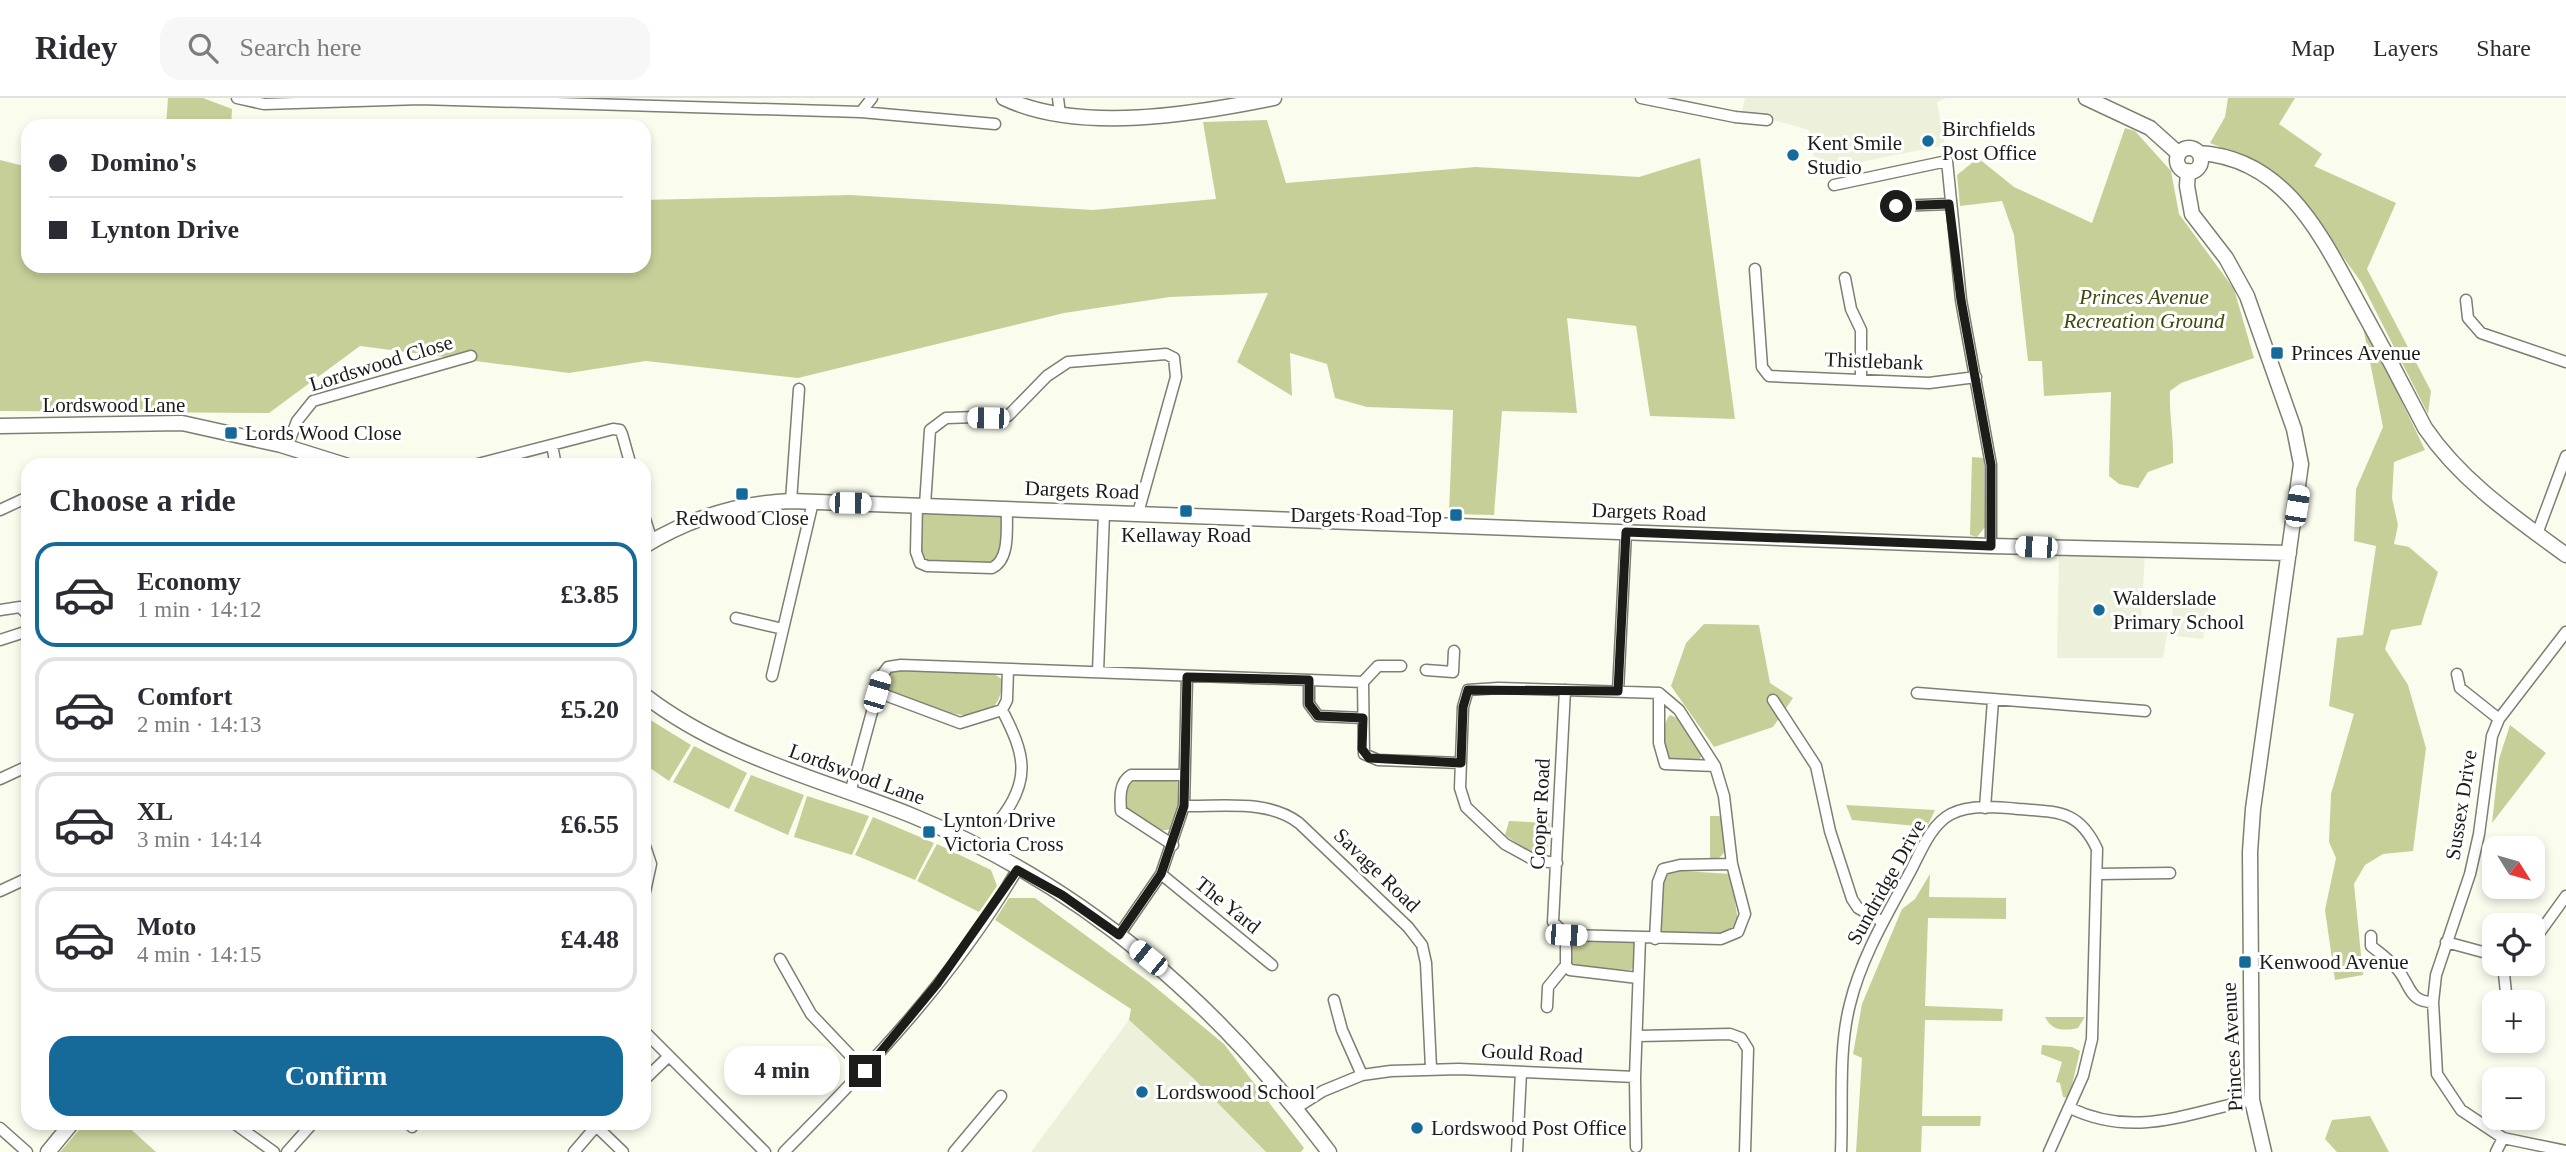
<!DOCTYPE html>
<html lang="en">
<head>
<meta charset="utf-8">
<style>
	body { margin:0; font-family:Georgia,serif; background:#f7f7f7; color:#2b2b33; height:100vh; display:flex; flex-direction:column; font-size:26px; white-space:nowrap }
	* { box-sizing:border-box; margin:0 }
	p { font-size:23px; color:#7c7c81 }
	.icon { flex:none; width:38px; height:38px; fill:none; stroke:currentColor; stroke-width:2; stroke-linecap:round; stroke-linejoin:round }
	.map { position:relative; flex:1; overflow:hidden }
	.panel { position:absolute; left:21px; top:360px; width:630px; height:672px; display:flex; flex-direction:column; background:#fff; border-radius:21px; box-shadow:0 4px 10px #0003 }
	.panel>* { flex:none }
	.banner { position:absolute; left:21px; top:21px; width:630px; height:154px; border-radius:21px; box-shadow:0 4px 10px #0003; display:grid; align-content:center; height:154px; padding:0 28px; background:#fff }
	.needle { width:46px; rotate:127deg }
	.buttons { position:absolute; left:2482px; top:738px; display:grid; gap:14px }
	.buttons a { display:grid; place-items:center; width:63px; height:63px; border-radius:14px; background:#fff; box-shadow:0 4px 10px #0003; font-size:35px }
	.end { position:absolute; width:32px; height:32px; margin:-16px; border:9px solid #1c1d18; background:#fff; box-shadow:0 0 0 4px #fff }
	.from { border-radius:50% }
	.bubble { position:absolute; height:49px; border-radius:21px; background:#fff; box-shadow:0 4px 10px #0003; font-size:23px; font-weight:800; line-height:49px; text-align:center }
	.car { position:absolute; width:21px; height:42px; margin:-21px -10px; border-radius:9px; box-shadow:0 0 5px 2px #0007; background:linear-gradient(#fff 24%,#345 0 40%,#fff 0 76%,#345 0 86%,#fff 0) }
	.banner b { display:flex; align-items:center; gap:24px; height:66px; font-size:26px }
	.banner b+b { border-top:2px solid #e1e1e2 }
	.banner i { width:18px; height:18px; background:#2b2b33 }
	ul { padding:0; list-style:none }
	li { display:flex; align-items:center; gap:21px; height:105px; margin:0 14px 10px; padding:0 14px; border:4px solid #e1e1e2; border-radius:21px }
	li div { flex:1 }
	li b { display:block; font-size:26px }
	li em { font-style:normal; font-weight:800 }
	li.selected { border-color:#156a9a }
	li>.icon { width:63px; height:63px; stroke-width:1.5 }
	h2 { padding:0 28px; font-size:32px; line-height:84px }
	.cta { display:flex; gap:14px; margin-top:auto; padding:14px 28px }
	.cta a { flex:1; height:80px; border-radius:21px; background:#156a9a; color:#fff; font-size:28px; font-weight:800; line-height:80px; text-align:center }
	header { display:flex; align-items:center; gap:42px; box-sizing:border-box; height:98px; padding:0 35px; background:#fff; border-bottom:2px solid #e1e1e2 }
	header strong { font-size:33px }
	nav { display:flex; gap:38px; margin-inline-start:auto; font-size:24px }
	.search { width:490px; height:63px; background:#f7f7f7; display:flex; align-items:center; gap:18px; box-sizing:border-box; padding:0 24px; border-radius:21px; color:#7c7c81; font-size:26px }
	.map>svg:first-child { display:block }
	.built { fill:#edf1db }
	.green { fill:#c7cf99 }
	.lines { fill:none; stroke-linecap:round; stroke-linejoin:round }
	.minor-casing { stroke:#7c7f71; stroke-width:13 }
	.tertiary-casing { stroke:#7c7f71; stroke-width:17 }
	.minor { stroke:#fff; stroke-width:10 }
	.tertiary { stroke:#fff; stroke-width:14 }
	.route { stroke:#1c1d18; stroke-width:9 }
	.poi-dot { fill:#156a9a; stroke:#fff; stroke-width:2.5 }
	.labels { text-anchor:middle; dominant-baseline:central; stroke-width:6; stroke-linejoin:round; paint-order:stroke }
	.poi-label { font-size:21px; fill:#1c1d18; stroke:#fff; text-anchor:start }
	.park-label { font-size:21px; font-style:italic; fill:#42480d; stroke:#fff }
	.street-label { font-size:21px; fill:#1c1d18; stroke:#fff }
</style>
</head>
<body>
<header>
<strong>Ridey</strong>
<div class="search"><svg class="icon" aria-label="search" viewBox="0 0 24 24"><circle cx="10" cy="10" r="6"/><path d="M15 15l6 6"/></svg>Search here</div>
<nav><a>Map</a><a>Layers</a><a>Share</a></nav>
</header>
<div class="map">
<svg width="2566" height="1054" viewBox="0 0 2566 1054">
	<rect width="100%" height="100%" fill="#fafdee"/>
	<path class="built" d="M1745 0H1946L1937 4 1945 47 1816 73 1809 32 1742 13Z
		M2059 455 2145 458 2141 520 2172 523 2173 503 2209 504 2203 541 2167 537 2163 560H2057Z
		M1129 922 1194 981 1266 1054H1031Z"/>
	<path class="green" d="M168 0H203L232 11 231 28H166Z
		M2228 0H2295L2279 26 2322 56 2314 68 2396 105 2367 171 2431 293 2428 316 2361 184 2297 95 2256 64 2210 45 2225 19Z
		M1267 22 1286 85 1476 69 1639 79 1700 60 1735 321 1650 318 1636 228 1567 220 1577 315 1502 313 1494 417 1449 416 1453 312 1367 309 1335 300 1327 266 1290 255 1292 298 1237 264 1268 195 1170 199 1064 215 798 280 646 263 569 275 360 248 269 315 0 313V62L28 69V168H644V102L850 97 1093 112 1216 101 1203 24Z
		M2125 30 2135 33 2171 73 2179 116 2234 191 2254 260 2181 285 2170 293C2169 318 2174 337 2173 365L2148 374 2138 390 2119 386 2109 378 2111 294 2044 298 2042 263H2028L2014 137 2002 103 1960 108 1957 77 1978 60 2014 89 2092 125Z
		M2361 219 2425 352 2394 364 2392 400 2398 427 2394 446 2409 449 2438 474 2421 527 2391 532 2385 551 2408 587 2426 650 2413 753 2383 756 2365 767 2354 786 2363 877 2335 882 2325 812 2336 760 2329 744 2331 696 2354 616 2329 608 2337 540 2363 537 2376 448 2354 443 2356 391 2383 329Z
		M1972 359 1984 360 1985 429 1977 439 1970 437Z
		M917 406 1007 411 998 467 927 468 916 454Z
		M1704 526 1759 527 1770 585 1793 600 1773 629 1714 649 1671 588 1686 545Z
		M899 572 994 576 1002 581C1003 646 920 606 886 593L884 588 887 576Z
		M1670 617 1677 620 1703 657 1696 665 1668 663C1662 652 1661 627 1670 617Z
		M644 618 691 647 669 683 644 666Z
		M2510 627 2546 655 2492 725 2499 661Z
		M694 648 747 675 729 711 673 684Z
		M751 677 804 697 788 737 734 713Z
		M1132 682H1174L1180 685V700L1171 731C1154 737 1136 718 1123 709L1126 691Z
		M807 698 869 718 852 757 794 739Z
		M1846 707 1935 712 1927 729 1852 722Z
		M1710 718H1721L1725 754 1716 763 1710 761Z
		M873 719 934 745 915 782 855 757Z
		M1509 723 1550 725 1547 757 1535 758 1505 737Z
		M937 746 991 772 997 788 979 814 917 783Z
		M1668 772 1731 776 1738 823 1733 832 1723 836 1663 835 1658 830 1660 785Z
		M1930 776 1929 799 2006 800V821L1928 820 1925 908 2003 911 2002 923 1925 922 1922 1018H1981L1980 1028H1922L1921 1054H1856L1862 960 1853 956 1862 906 1902 811 1915 801Z
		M1009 800H1035L1149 884 1224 946 1304 1050 1301 1054H1266L1194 981 1129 922 1131 911 995 822Z
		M1574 839 1634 845 1637 849 1635 868 1631 872 1570 870V845Z
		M2045 919H2085L2078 930C2064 933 2052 933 2045 919Z
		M2042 947 2072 949 2080 953 2069 1000 2063 999 2060 985 2056 984 2062 964 2041 956Z
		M2370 1018 2389 1054H2337L2325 1041 2332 1022Z
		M84 1026H125L156 1054H60Z"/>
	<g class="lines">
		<g class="minor-casing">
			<path id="minor" d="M237 0 264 6 420 1 861 14 872 0
				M1058 0 1060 16
				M1641 0 1735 19 1767 22
				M861 14 995 26
				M1834 87 1947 63 1961 202 1991 367V448
				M1896 108 1949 106
				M1755 171 1762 269 1769 278 1929 285 1976 279
				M1845 180 1851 211 1861 232V282
				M2466 202 2468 220 2481 235 2566 264
				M552 347 556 368
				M287 349 297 323 313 303 471 258
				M470 368 613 331 620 332 622 336 631 368
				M791 403 799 291
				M917 406 916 454 920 465 927 468 992 470C1011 461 1006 429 1007 411
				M925 407 930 332 946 320 1008 318 1047 278 1068 264 1166 256 1174 260 1176 279 1138 415
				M0 412 28 399
				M644 418 652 443
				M2537 436 2566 358
				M0 512 20 509 28 517
				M736 520 783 531
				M2566 534 2499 621 2492 638 2479 736 2470 776 2436 877 2433 904 2437 976 2461 1012 2503 1040 2566 1053
				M0 542 28 533
				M1426 572 1453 574 1454 553
				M1098 574 1104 415
				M2457 576 2460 590 2499 621
				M772 578 813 404
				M1309 582V606L1318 618 1363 620
				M1363 584 1378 568H1401
				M1618 593 1626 434
				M877 594 960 625 1002 612 1007 602 1008 571
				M1659 595V645L1665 666 1715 668
				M1917 595 2145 613
				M1773 602 1816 668 1830 733 1852 801 1858 810 1883 824
				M0 681 28 668
				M850 695 882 577 888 569 901 567 1363 584 1364 656 1378 662 1461 665
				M1184 708C1221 709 1268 701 1299 725L1408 829 1422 847 1426 865 1431 970
				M1985 710 1993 602
				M999 723C1032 682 1025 656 1002 612
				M644 745 651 766 644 798
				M1173 747 1121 713C1120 700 1119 684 1131 677H1184
				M1557 765 1534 762 1505 746 1466 709 1460 690 1463 609 1468 592 1498 590 1659 595 1679 612 1715 668 1724 698 1732 766 1745 816 1738 834 1721 841 1566 837 1553 824 1565 592
				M1161 776 1272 867
				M2098 776 2170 775
				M0 793 28 780
				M1119 837 1161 776 1184 708 1187 579
				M1566 837V867L1570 872 1638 880
				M2371 838V848C2381 856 2390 862 2398 872 2411 888 2409 904 2433 904
				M1655 841 1658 784 1663 771 1680 767 1732 766
				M2446 844 2494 857
				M2532 845 2566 798
				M780 861 811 916 865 973
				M2503 866 2506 895
				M1334 902 1342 932 1362 977
				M1547 909 1548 889 1566 867
				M644 933 765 1054
				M1638 938 1730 936 1741 940 1748 951 1745 1054
				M1635 979 1636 1049
				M644 982 669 958
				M1296 1010 1323 993 1362 977 1391 973 1459 971 1635 979 1640 840
				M2070 1010C2135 1041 2186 1015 2252 1002
				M235 1026 274 1054
				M410 1026 412 1029
				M596 1028 623 1054
				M0 1030 27 1054
				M287 1054 312 1026
				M574 1054 598 1026
				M784 1054C871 967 955 878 1017 772
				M954 1054 1001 998
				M1517 1054 1521 974
				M1841 1054C1843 1006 1838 952 1850 906 1861 860 1887 817 1909 776 1920 756 1930 727 1951 716 1970 706 1999 709 2019 711 2058 714 2079 712 2097 751L2092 941 2083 978 2049 1054
				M2496 1054 2503 1040"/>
		</g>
		<g class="tertiary-casing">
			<path id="tertiary" d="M1004 0C1079 36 1196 16 1274 0
				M2086 0 2150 30 2179 56
				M2177 62a12 12 0 1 1 24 0a12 12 0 1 1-24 0Z
				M2199 55C2284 60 2320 135 2356 201 2380 244 2403 287 2425 330 2461 383 2514 419 2566 457
				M2188 73 2187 88 2192 116 2226 160 2247 198 2294 331 2301 366 2253 711 2250 754 2252 1002 2264 1054
				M0 328 182 325 281 347 348 368
				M644 448C690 420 738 405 791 403L1991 448 2289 455
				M644 597C724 659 822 681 913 718 1086 789 1218 906 1329 1054
				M48 1054 71 1026"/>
		</g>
		<use href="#minor" class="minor"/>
		<use href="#tertiary" class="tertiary"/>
	</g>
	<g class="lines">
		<path class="route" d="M865 973 937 886 1017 772 1062 797 1119 837 1161 776 1184 708 1187 579 1309 582V606L1318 618 1363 620 1362 651 1369 660 1461 665 1463 609 1468 592 1618 593 1626 434 1991 448V367L1961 202 1949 106 1896 108"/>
	</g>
	<g class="poi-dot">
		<circle cx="1928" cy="43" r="7"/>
		<circle cx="1793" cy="57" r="7"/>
		<rect x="2270" y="248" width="14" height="14" rx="3.5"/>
		<rect x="224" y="328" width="14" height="14" rx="3.5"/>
		<rect x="735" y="389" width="14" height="14" rx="3.5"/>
		<rect x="1179" y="406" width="14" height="14" rx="3.5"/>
		<rect x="1449" y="410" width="14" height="14" rx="3.5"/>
		<circle cx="2099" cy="512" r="7"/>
		<rect x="922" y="727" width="14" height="14" rx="3.5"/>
		<rect x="2238" y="857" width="14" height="14" rx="3.5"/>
		<circle cx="1142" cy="994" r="7"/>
		<circle cx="1417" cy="1030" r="7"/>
	</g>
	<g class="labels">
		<g class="poi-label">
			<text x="1942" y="31">Birchfields<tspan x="1942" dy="24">Post Office</tspan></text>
			<text x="1807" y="45">Kent Smile<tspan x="1807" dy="24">Studio</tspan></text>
			<text x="2291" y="255">Princes Avenue</text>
			<text x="245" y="335">Lords Wood Close</text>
			<text x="1442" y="417" text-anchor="end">Dargets Road Top</text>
			<text x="742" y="420" text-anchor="middle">Redwood Close</text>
			<text x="1186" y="437" text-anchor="middle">Kellaway Road</text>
			<text x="2113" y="500">Walderslade<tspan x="2113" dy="24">Primary School</tspan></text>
			<text x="943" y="722">Lynton Drive<tspan x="943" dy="24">Victoria Cross</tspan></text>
			<text x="2259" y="864">Kenwood Avenue</text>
			<text x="1156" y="994">Lordswood School</text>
			<text x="1431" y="1030">Lordswood Post Office</text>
		</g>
		<g class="park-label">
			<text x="2144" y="199">Princes Avenue<tspan x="2144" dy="24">Recreation Ground</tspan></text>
		</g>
		<g class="street-label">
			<text transform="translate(1874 263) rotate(2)">Thistlebank</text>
			<text transform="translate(381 265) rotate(-17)">Lordswood Close</text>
			<text x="114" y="307">Lordswood Lane</text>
			<text transform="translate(1082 392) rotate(2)">Dargets Road</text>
			<text transform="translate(1649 414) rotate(2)">Dargets Road</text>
			<text transform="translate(857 676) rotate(20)">Lordswood Lane</text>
			<text transform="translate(2461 707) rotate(-81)">Sussex Drive</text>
			<text transform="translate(1540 716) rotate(-87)">Cooper Road</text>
			<text transform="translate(1377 772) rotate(44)">Savage Road</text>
			<text transform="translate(1886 784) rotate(-61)">Sundridge Drive</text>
			<text transform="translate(1228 807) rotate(39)">The Yard</text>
			<text transform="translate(2232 949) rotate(-93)">Princes Avenue</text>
			<text transform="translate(1532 955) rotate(3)">Gould Road</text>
		</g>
	</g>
</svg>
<div class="buttons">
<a><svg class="needle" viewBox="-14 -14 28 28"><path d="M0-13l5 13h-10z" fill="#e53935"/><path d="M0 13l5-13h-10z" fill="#7c7c81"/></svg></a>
<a><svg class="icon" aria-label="locate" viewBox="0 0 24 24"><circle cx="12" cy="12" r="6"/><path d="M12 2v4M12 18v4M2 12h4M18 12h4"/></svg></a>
<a>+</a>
<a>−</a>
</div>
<i class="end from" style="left:1896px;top:108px"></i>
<i class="end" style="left:865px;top:973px"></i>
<div class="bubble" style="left:724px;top:948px;width:116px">4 min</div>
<i class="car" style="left:988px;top:320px;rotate:271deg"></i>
<i class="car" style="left:850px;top:405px;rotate:91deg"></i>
<i class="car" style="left:2297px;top:408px;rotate:9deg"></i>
<i class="car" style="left:2036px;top:449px;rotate:272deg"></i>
<i class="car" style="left:877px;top:594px;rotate:16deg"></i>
<i class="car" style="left:1566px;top:837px;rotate:92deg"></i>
<i class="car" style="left:1148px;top:860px;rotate:309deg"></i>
<div class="banner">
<b><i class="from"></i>Domino's</b>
<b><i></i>Lynton Drive</b>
</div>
<section class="panel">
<h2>Choose a ride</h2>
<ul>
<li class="selected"><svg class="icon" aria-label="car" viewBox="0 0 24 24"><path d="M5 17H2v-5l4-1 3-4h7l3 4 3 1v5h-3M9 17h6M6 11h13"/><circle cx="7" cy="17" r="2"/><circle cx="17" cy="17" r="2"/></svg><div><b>Economy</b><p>1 min · 14:12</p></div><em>£3.85</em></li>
<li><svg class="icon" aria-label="car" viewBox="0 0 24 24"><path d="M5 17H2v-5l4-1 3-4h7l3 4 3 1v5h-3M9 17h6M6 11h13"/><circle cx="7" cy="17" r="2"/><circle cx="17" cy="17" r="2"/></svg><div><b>Comfort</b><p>2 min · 14:13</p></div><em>£5.20</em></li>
<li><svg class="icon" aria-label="car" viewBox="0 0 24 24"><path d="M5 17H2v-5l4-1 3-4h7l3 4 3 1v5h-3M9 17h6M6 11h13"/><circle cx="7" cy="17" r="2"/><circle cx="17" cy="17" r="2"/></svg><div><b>XL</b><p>3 min · 14:14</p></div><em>£6.55</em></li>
<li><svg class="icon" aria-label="car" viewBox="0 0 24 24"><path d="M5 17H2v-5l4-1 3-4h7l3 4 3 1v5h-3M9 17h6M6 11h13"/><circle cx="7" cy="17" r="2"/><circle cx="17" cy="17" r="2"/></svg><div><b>Moto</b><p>4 min · 14:15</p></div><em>£4.48</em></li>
</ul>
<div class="cta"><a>Confirm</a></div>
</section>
</div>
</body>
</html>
